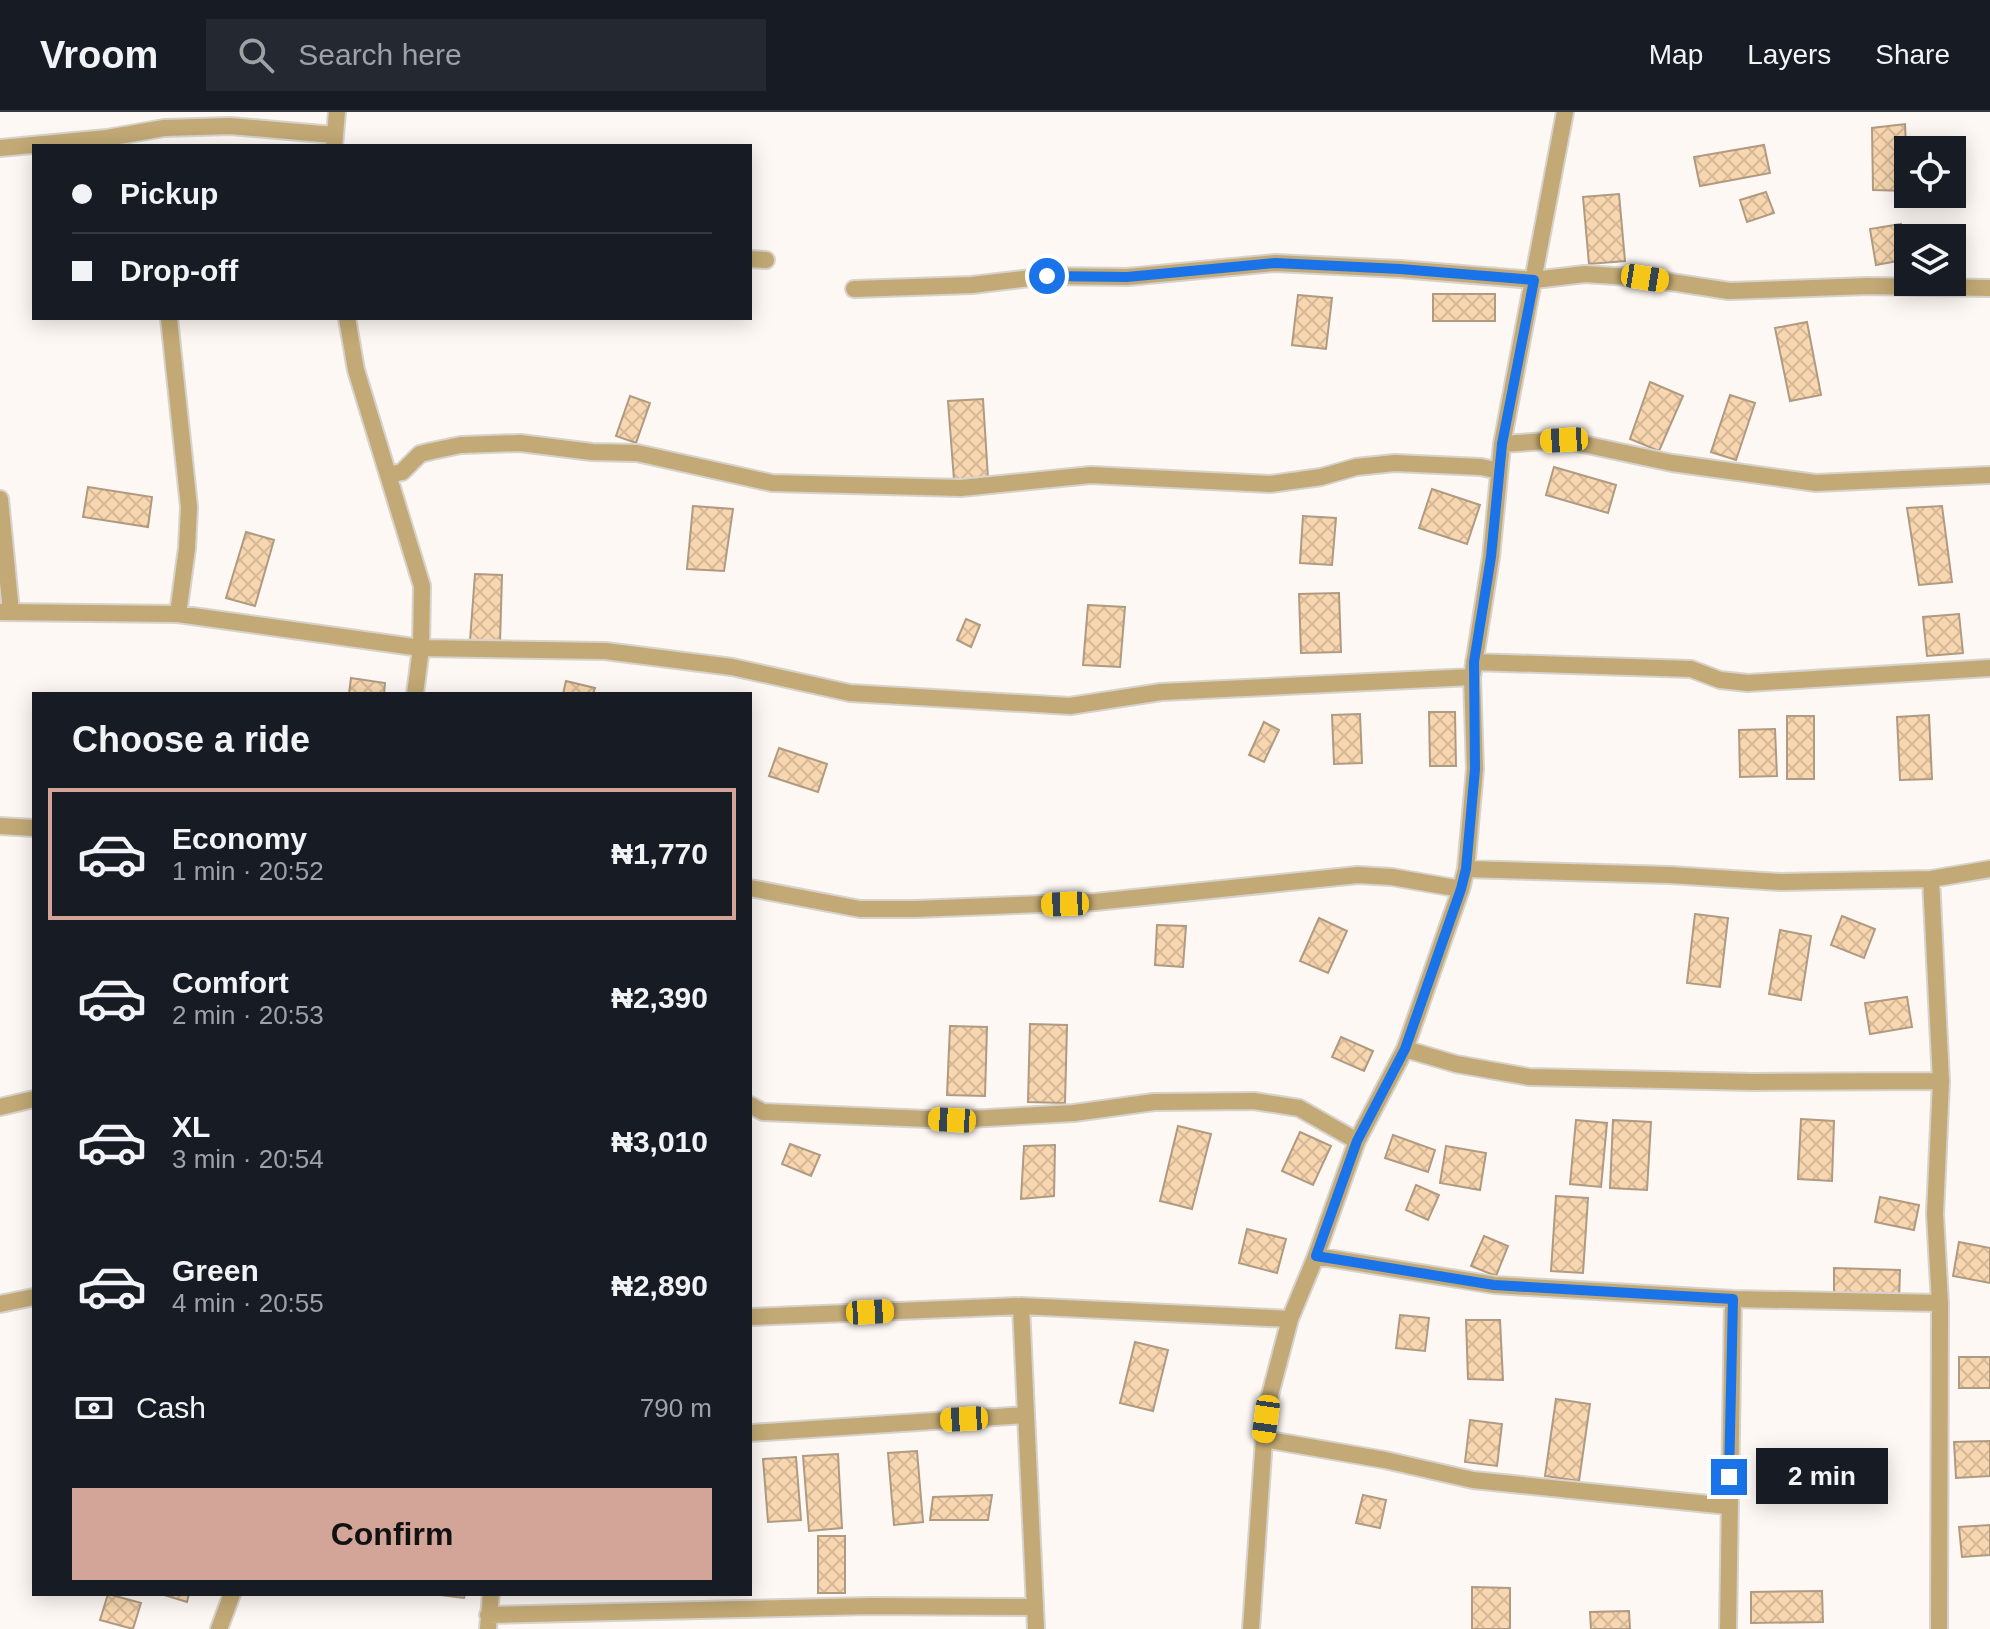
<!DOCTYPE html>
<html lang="en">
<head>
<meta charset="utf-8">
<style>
	body { margin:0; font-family:Arial,sans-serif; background:#242831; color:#f1f3f6; height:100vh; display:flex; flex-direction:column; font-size:30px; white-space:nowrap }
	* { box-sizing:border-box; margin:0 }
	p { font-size:26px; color:#9ea1a6 }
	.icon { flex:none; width:44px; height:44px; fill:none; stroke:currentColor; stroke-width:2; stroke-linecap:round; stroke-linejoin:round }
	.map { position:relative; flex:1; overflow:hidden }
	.side { position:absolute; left:32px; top:580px; width:720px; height:904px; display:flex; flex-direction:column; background:#171b24; border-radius:0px; box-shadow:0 4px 20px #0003 }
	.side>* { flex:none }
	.hud { position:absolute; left:32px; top:32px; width:720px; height:176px; border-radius:0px; box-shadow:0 4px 20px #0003; display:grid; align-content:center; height:176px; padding:0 40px; background:#171b24 }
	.controls { position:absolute; left:1894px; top:24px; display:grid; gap:16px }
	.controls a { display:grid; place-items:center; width:72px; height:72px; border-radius:0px; background:#171b24; box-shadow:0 4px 20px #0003; font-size:40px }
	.end { position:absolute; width:36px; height:36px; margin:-18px; border:10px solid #1a73e8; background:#fff; box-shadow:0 0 0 4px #fff }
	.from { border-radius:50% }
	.bubble { position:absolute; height:56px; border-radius:0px; background:#171b24; box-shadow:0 4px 20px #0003; font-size:26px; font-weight:700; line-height:56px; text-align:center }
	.car { position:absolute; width:24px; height:48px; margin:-24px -12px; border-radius:10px; box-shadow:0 0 6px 2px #0007; background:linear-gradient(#f5c518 24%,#345 0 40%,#f5c518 0 76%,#345 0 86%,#f5c518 0) }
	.hud b { display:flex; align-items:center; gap:28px; height:76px; font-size:30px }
	.hud b+b { border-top:2px solid #363941 }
	.hud i { width:20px; height:20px; background:#f1f3f6 }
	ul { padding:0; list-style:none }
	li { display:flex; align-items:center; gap:24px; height:132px; margin:0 16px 12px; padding:0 24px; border:4px solid transparent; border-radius:0px }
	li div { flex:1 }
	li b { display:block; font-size:30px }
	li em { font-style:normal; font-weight:700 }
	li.on { border-color:#d2a598 }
	li>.icon { width:72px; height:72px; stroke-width:1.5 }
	h2 { padding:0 40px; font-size:36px; line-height:96px }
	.pay { display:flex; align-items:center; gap:20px; height:88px; padding:0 40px; font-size:30px }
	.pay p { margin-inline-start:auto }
	.button { display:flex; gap:16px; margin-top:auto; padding:16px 40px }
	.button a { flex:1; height:92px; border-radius:0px; background:#d2a598; color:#111; font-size:32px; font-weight:700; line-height:92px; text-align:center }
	header { display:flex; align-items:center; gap:48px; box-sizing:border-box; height:112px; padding:0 40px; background:#171b24; border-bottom:2px solid #363941 }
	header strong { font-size:38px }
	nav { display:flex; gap:44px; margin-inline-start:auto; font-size:28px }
	.search { width:560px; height:72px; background:#242831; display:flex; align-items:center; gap:20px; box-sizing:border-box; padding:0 28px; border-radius:0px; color:#9ea1a6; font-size:30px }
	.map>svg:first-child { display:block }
	.building { fill:url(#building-cross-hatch); stroke:#b09a81; stroke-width:2 }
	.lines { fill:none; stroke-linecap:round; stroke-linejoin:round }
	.minor-casing { stroke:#d8d2cc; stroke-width:20 }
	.minor { stroke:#c2a975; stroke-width:16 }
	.route { stroke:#1a73e8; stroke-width:10 }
</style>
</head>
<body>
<header>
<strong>Vroom</strong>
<div class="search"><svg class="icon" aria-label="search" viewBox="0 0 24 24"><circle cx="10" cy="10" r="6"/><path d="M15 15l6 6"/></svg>Search here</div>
<nav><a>Map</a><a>Layers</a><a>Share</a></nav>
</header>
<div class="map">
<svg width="1990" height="1517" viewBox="0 0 1990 1517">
	<defs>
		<pattern id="building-cross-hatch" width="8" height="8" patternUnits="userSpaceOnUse" patternTransform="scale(2)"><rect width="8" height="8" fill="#f8d6af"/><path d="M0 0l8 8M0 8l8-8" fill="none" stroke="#d6b997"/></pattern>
	</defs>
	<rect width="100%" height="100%" fill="#fdf8f3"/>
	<path class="building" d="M1905 12 1908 79 1873 78 1872 16Z
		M1764 33 1770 61 1700 74 1694 45Z
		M1766 80 1774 101 1747 110 1740 88Z
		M1619 82 1625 149 1589 152 1583 85Z
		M1901 112 1908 147 1876 153 1870 117Z
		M1433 182H1495V209H1433Z
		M1298 183 1332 186 1326 237 1292 233Z
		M1807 210 1821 283 1790 289 1775 216Z
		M1650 270 1683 284 1659 339 1630 327Z
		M1730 283 1755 291 1736 348 1711 340Z
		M630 284 650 291 636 331 616 324Z
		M983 287 988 366 954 368 948 289Z
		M1554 355 1616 373 1608 401 1546 383Z
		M88 375 152 385 148 415 83 405Z
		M1432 377 1480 393 1467 432 1419 416Z
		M693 394 733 397 724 459 687 457Z
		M1942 394 1952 470 1919 473 1907 396Z
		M1303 404 1336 406 1332 453 1300 451Z
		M246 420 274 428 255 494 226 486Z
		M475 462 502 463 500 531 470 529Z
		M1339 481 1341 540 1301 541 1299 482Z
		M1088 493 1125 495 1120 555 1083 553Z
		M1959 502 1963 541 1927 544 1923 505Z
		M966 507 980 513 971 535 957 528Z
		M351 566 385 571 384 582H349Z
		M566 569 595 576 593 582H563Z
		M1429 600H1455L1456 654H1430Z
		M1360 602 1362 651 1334 652 1332 603Z
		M1929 603 1932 667 1900 668 1897 605Z
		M1787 604H1814V667H1787Z
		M1264 610 1279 618 1264 650 1249 643Z
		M1775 617 1777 664 1740 665 1739 618Z
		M779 636 827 652 818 680 769 664Z
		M1695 802 1728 806 1720 875 1687 871Z
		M1842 804 1875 817 1864 846 1831 833Z
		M1319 806 1347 819 1328 861 1300 849Z
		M1157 813 1186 814 1183 855 1155 853Z
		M1780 818 1811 824 1801 888 1769 882Z
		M1907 885 1912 915 1870 922 1865 891Z
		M1030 912 1067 913 1065 991 1028 990Z
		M950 914 987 915 985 984 947 983Z
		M1341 925 1373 939 1364 959 1332 945Z
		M1801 1007 1834 1009 1832 1069 1798 1067Z
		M1576 1008 1607 1011 1601 1075 1570 1072Z
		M1613 1008 1651 1010 1647 1078 1610 1076Z
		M1178 1014 1211 1022 1192 1097 1160 1089Z
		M1300 1020 1331 1034 1313 1073 1282 1059Z
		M1393 1023 1435 1038 1428 1060 1385 1046Z
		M790 1032 820 1043 811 1064 782 1052Z
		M1055 1033 1054 1084 1021 1087 1024 1034Z
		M1446 1034 1486 1041 1480 1078 1440 1071Z
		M1416 1073 1439 1083 1428 1108 1406 1098Z
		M1556 1084 1588 1086 1583 1161 1551 1159Z
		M1880 1085 1919 1093 1914 1118 1875 1110Z
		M1247 1117 1286 1127 1277 1161 1239 1151Z
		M1484 1124 1508 1134 1496 1164 1471 1154Z
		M1959 1130 1990 1136V1171L1953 1164Z
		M1834 1156 1900 1158 1899 1189 1834 1188Z
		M1400 1203 1429 1206 1425 1239 1396 1236Z
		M1466 1208H1500L1503 1268 1468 1267Z
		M1135 1230 1168 1238 1153 1299 1120 1291Z
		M1959 1245H1990V1276H1959Z
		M1556 1287 1590 1292 1579 1369 1545 1364Z
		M1470 1308 1502 1312 1497 1354 1465 1350Z
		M1990 1329V1364L1956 1366 1954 1330Z
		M917 1339 923 1410 894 1413 888 1341Z
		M838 1342 842 1416 809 1419 803 1344Z
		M796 1345 801 1408 768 1410 763 1347Z
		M992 1383 988 1408H930L933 1385Z
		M1363 1383 1386 1388 1380 1416 1356 1411Z
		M1990 1413V1443L1962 1445 1959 1415Z
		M818 1424H845V1481H818Z
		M1472 1475 1510 1476V1517H1472Z
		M1822 1479 1823 1510 1751 1511V1480Z
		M108 1482 141 1491 133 1517 100 1508Z
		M161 1482H189L187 1490Z
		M432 1482H465L464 1486Z
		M1629 1499 1630 1517H1591L1590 1500Z"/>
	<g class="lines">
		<g class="minor-casing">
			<path id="minor" d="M334 34 337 0
				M0 36 107 26 164 16 230 14 334 23
				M750 147 766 148
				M854 177 972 173 1047 164 1127 165 1275 151 1400 157 1534 168 1585 162 1645 166 1729 179 1868 174 1990 176
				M169 206 189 395 187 436 178 502
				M347 206 356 258 422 474 421 536 415 582
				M1502 332 1564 328 1672 351 1816 371 1990 363
				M388 363 402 360 420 342 432 339 461 333 520 331 592 340 637 341 772 371 961 376 1091 363 1270 372 1321 365 1356 355 1395 351 1481 355 1499 359
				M0 387 11 500
				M0 500 178 502 421 536 605 539 732 555 850 581 1070 594 1161 580 1472 565
				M1474 550 1691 557 1720 568 1748 571 1990 556
				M0 714 34 716
				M1466 757 1670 763 1781 770 1931 767 1990 757
				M1931 767 1941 969 1935 1102 1940 1191 1939 1517
				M750 776 860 797H915L1095 790 1358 763 1392 765 1461 777
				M1405 937 1456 952 1529 965 1753 970 1941 969
				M750 993 763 1000 952 1008 1074 1001 1154 990 1254 989 1299 996 1357 1029
				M0 995 34 987
				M1316 1144 1494 1173 1733 1187 1940 1191
				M0 1192 34 1185
				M1021 1194 1036 1517
				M750 1205 1021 1194 1290 1207
				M750 1321 1025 1303
				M1264 1327 1385 1348 1473 1368 1728 1394
				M488 1503 871 1494 1035 1495
				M219 1517 232 1482
				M488 1517 491 1482
				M1251 1517 1264 1327 1269 1287 1290 1207 1316 1144 1357 1029 1405 937 1461 777 1466 757 1475 657 1472 565 1491 445 1502 332 1565 0
				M1728 1517 1733 1187"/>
		</g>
		<use href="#minor" class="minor"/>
	</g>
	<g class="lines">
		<path class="route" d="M1047 164 1127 165 1275 151 1400 157 1534 168 1502 332 1491 445 1474 550 1475 657 1466 757 1461 777 1405 937 1357 1029 1316 1144 1494 1173 1733 1187 1729 1365"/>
	</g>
</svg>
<div class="controls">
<a><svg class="icon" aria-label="locate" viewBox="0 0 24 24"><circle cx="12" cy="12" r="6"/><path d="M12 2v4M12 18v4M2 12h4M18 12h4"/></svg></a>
<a><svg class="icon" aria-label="layers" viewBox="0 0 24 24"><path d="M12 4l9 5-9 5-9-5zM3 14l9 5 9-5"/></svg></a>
</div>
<i class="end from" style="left:1047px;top:164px"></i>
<i class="end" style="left:1729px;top:1365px"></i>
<div class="bubble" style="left:1756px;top:1336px;width:132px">2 min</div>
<i class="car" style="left:1645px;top:166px;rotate:99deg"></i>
<i class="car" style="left:1564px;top:328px;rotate:267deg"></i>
<i class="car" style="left:1065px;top:792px;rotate:268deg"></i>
<i class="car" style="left:952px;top:1008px;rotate:273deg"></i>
<i class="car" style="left:870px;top:1200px;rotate:87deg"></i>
<i class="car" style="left:964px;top:1307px;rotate:267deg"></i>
<i class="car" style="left:1266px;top:1307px;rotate:188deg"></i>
<div class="hud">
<b><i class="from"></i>Pickup</b>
<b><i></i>Drop-off</b>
</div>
<section class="side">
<h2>Choose a ride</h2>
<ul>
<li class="on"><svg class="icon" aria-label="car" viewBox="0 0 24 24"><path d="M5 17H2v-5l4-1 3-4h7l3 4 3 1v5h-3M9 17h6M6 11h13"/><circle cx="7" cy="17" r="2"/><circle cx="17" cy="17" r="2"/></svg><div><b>Economy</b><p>1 min · 20:52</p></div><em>₦1,770</em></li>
<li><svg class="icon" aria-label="car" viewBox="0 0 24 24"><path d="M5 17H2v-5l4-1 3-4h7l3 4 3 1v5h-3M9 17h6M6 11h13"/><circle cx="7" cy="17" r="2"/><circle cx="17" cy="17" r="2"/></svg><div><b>Comfort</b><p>2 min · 20:53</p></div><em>₦2,390</em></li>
<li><svg class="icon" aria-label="car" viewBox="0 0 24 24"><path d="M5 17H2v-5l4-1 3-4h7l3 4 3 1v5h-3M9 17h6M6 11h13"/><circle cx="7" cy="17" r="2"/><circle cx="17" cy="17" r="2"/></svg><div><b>XL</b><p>3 min · 20:54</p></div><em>₦3,010</em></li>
<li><svg class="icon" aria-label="car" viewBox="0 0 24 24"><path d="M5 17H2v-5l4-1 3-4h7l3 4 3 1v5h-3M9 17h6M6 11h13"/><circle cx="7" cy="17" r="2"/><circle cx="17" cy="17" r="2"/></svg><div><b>Green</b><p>4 min · 20:55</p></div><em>₦2,890</em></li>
</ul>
<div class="pay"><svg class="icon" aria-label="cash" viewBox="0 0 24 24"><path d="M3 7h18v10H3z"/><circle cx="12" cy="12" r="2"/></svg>Cash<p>790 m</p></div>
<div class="button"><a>Confirm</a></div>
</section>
</div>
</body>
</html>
